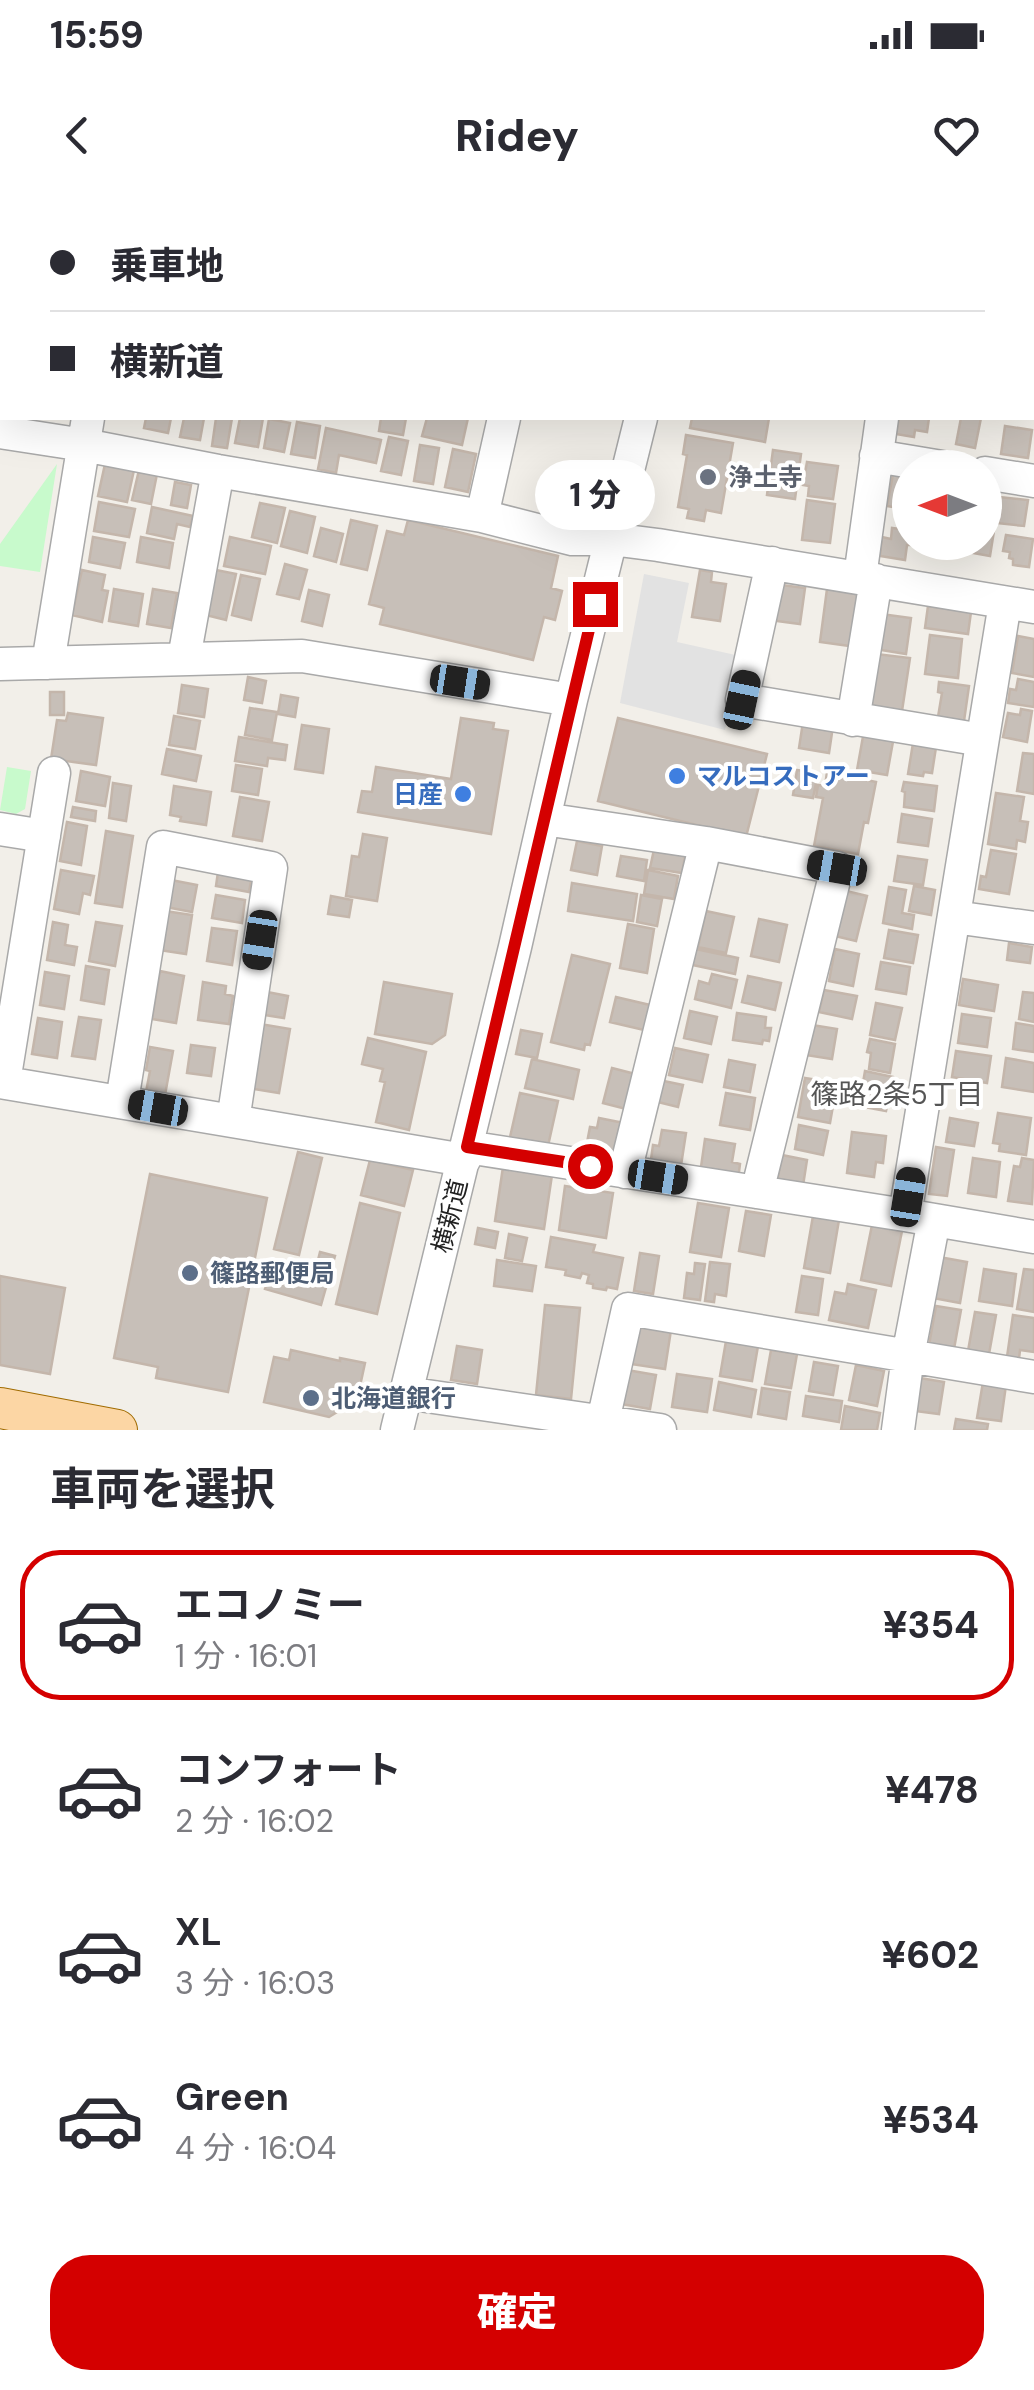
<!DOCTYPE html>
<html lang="ja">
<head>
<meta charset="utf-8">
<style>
	body { margin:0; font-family:"DM Sans","Noto Sans JP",sans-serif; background:#f7f7f7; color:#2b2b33; height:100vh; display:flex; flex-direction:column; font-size:38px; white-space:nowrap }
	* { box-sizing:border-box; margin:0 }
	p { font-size:32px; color:#7c7c81 }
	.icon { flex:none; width:55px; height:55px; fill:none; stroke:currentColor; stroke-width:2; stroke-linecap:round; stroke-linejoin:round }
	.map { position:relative; height:1230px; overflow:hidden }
	.drawer { display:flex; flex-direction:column; background:#fff; flex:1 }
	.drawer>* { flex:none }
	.hud { position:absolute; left:0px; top:0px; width:1035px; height:220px; box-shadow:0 10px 40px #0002; display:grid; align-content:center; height:220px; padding:0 50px; background:#fff }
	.needle { width:65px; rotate:270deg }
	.fabs { position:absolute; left:892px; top:250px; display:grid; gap:20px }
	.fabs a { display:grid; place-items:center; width:110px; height:110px; border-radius:50%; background:#fff; box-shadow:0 10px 40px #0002; font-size:50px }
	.end { position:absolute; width:45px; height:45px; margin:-22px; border:12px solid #d40000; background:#fff; box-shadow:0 0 0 5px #fff }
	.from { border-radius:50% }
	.bubble { position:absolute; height:70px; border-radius:35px; background:#fff; box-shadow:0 10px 40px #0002; font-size:32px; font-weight:800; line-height:70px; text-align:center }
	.car { position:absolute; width:30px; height:60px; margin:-30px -15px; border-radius:12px; box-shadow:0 0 8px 2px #0007; background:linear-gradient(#222 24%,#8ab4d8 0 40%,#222 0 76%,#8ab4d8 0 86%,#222 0) }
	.hud b { display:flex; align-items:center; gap:35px; height:95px; font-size:38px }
	.hud b+b { border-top:2px solid #e1e1e2 }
	.hud i { width:25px; height:25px; background:#2b2b33 }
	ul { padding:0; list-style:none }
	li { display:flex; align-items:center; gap:30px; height:150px; margin:0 20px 15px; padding:0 30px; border:5px solid transparent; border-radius:40px }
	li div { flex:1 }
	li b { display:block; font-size:38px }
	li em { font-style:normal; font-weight:800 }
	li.selected { border-color:#d40000 }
	li>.icon { width:90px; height:90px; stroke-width:1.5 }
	h2 { padding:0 50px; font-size:45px; line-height:120px }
	.action { display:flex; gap:20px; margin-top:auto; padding:20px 50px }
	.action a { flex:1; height:115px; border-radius:40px; background:#d40000; color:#fff; font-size:40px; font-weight:800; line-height:115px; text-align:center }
	.status { display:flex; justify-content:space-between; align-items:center; height:70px; padding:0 50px; background:#fff; direction:ltr }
	.status svg { height:28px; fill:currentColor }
	header { display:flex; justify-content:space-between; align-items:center; height:130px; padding:0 50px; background:#fff; font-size:45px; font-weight:800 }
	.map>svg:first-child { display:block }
	.park { fill:#c8facc }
	.parking { fill:#e2e2e2 }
	.building { fill:#c7bfb8; stroke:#c4b6ab; stroke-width:2.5 }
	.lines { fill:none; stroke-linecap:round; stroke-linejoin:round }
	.minor-casing { stroke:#a9a9a9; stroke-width:35 }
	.major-casing { stroke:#a06b00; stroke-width:42 }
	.minor { stroke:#fff; stroke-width:32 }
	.major { stroke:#fcd6a4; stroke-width:40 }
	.route { stroke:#d40000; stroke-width:12 }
	.worship-dot { fill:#6b7280; stroke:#fff; stroke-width:4 }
	.shop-dot { fill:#3f7fe0; stroke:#fff; stroke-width:4 }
	.service-dot { fill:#5c6f8a; stroke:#fff; stroke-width:4 }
	.labels { text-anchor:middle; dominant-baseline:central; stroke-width:8; stroke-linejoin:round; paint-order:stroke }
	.worship-label { font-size:25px; font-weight:bold; fill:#5b616d; stroke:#fff; text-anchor:start }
	.shop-label { font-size:25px; font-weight:bold; fill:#366cbe; stroke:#fff; text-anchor:start }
	.street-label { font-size:25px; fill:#222; stroke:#fff }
	.service-label { font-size:25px; font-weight:bold; fill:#4e5e75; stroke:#fff; text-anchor:start }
	.neighbourhood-label { font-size:28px; fill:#555; stroke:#fff }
</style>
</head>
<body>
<div class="status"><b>15:59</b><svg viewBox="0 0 49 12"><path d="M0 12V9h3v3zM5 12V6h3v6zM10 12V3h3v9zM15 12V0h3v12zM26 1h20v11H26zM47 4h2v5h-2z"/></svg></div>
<header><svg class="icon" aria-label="back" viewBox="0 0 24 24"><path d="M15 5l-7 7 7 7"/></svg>Ridey<svg class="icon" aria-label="heart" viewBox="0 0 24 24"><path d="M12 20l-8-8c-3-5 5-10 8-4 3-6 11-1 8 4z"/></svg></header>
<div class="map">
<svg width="1034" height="1230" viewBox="0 0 1034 1230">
	<rect width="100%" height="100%" fill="#f2efe9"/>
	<path class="park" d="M57 264 40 372 0 366V344Z
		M7 567 31 571 25 609 16 614 0 610Z"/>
	<path class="parking" d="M644 374 689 383 677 442 740 456 725 530 620 503Z"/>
	<path class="building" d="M0 0H100L115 2H2V37H0Z
		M146 218H171L168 233 144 228Z
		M184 218H204L200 240 180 237Z
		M216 218H232L227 248 212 246Z
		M240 218H263L258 247 235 243Z
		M381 218H406L403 235 379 231Z
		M427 218H468L462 245 422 236Z
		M692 218H769L765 242 690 228Z
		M899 218H929L927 232 915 230 914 237 896 234Z
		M961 218H981L975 248 956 244Z
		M269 219 290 223 284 252 264 248Z
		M297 222 320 226 315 258 291 254Z
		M1005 226 1032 230 1028 258 1001 254Z
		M326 228 381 240 376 263 339 255 336 273 318 269Z
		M686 235 733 243 721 313 706 310 704 321 687 318 689 309 678 307 687 255 683 254Z
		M389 237 408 241 401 275 381 271Z
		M420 245 439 248 433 284 414 281Z
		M453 249 476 254 468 292 445 287Z
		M773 250 801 254 795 299 767 295Z
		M807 262 838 266 833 299 808 296 809 286 803 285Z
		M105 264 134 270 127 302 98 296Z
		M139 270 157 274 151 304 132 300Z
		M893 274 910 276V310L887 306Z
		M175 282 191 285 187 308 171 305Z
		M999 297 1028 300 1024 326 996 323Z
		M807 300 835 304 830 343 802 340Z
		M99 302 135 309 129 337 94 331Z
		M260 303 285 308 277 343 252 337Z
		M152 307 193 316 190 327 177 324 174 339 147 333Z
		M290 311 315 317 307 353 281 346Z
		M901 318 910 319V342H915V345H907L905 360 880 356 882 337 891 339 892 328 900 329Z
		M351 320 377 326 367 370 341 364Z
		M408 320 558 356 551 388 562 391 555 420 544 417 533 460 380 424 384 408 369 404 387 331 404 335Z
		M321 328 343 334 336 362 314 356Z
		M985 329 994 331 990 356 962 351 963 342H985Z
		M1006 335 1033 339 1029 367 1013 365V359L1009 358 1010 352 1003 351Z
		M93 337 125 343 120 368 89 362Z
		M141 337 173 343 169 368 137 362Z
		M230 337 271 346 265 374 224 366Z
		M285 364 307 370 299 399 277 394Z
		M82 370 105 375 102 390 108 391 102 422 72 415Z
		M216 370 236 374 226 420 206 415Z
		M700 370 712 372 711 382 726 384 720 421 692 417Z
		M241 375 260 379 251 420 232 415Z
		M774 384 805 388 800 424 769 420Z
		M114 389 143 394 138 426 109 421Z
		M153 389 177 393 171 428 147 424Z
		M827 389 864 394 857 447 820 442Z
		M309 390 329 395 322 426 302 421Z
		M928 406 971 412 968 434 925 428Z
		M881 414 911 418 906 454 875 449Z
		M930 435 962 439 958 478 925 474Z
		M1018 436 1034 439V477L1012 473Z
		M876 454 910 458 902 511 869 506Z
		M248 477 266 481 262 503 244 500Z
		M1018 479 1034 482V507L1008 503 1010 489 1016 490Z
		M939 482 969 486 964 521 938 517 942 493 938 492Z
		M182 485 208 489 204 517 178 513Z
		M50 492H64V515H50Z
		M281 495 298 498 295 517 278 514Z
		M250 508 277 512 272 540 245 535Z
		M1021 509 1032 511 1027 542 1003 537 1008 513 1020 515Z
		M68 513 103 518 96 565 51 559 57 520 66 521Z
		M174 516 200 521 195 549 169 545Z
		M461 518 494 523 493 529 508 531 491 634 358 612 362 591 372 592 376 567 451 579Z
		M618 518 767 554 746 637 598 601Z
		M803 522 833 526 829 553 799 548Z
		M302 525 329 529 323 573 295 569Z
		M864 531 894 536 887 575 857 570Z
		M239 537 287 545 285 560 268 558 267 566 235 561Z
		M914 537 937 541 932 573 924 572 923 576 908 574Z
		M167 549 201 556 196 581 162 574Z
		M1023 553 1034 554V594L1017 591Z
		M236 565 262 569 258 595 232 591Z
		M797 570 818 573 813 598 793 595Z
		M81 571 110 577 105 606 76 601Z
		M827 572 876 582 868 623 864 622 858 654 814 646 823 598 816 597 818 585 825 586Z
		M904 582 937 586 934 611 904 607 905 592 902 591Z
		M113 583 131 586 126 621 109 618Z
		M174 586 211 592 206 625 180 621 181 617 170 615Z
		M996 593 1024 597 1020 621 1028 622 1025 642 1017 640 1016 649 988 644Z
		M240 597 269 602 262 641 233 636Z
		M73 607 96 611 95 621 71 617Z
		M902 614 932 619 928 646 898 642Z
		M67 622 87 626 81 665 60 661Z
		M106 631 133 636 122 707 95 703Z
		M363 634 387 638 377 701 346 696 352 656 359 657Z
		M577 641 602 646 597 675 571 670Z
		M655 645 686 651 682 673 650 668Z
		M991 650 1016 654 1009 694 979 689 981 676 986 677Z
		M621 656 647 660 644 681 617 676Z
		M898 656 927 660 923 685 894 681Z
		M219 665 253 671 249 692 216 686Z
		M61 670 94 676 90 695 83 693 79 714 54 709Z
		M648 670 678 676 674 699 644 694Z
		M171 680 197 685 192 712 166 707Z
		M572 683 637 694 633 721 568 711Z
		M914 686 935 690 931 715 909 711Z
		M889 687 906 690 902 713 914 715 912 729 883 723Z
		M842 690 867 696 856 741 831 735Z
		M216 695 245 700 242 723 212 718Z
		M641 695 662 699 657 726 637 722Z
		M331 696 352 700 349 717 328 714Z
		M165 711 192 715 186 754 159 750Z
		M706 711 734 717 726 753 698 747Z
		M759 719 787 725 779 762 751 756Z
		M53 722 68 725 65 745 77 747 74 765 47 760Z
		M96 722 122 726 115 766 89 761Z
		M628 724 654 729 647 773 620 768Z
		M212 728 237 731 232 765 207 761Z
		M889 730 918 735 913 763 884 758Z
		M1009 743 1032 747 1030 763 1007 760Z
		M691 748 738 758 735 774 688 764Z
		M835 749 859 754 853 786 829 781Z
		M572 755 610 764 590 845 585 844 584 850 551 842Z
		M881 762 910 767 906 794 876 789Z
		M86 766 109 770 104 804 81 800Z
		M160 771 184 776 176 823 152 819Z
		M45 772 69 776 64 809 40 805Z
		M712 774 737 780 731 808 695 799 699 781 709 784Z
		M748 776 781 783 775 810 742 802Z
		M963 779 998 785 994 811 959 805Z
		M203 782 226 786 225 794 233 796 229 824 198 820Z
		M384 782 452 794 445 835 432 844 375 834Z
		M824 790 857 796 852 819 819 812Z
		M262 791 288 796 284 818 258 814Z
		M1023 792 1034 793V822L1019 819Z
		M616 797 650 805 644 830 610 822Z
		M876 803 902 808 895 840 870 835Z
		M690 811 717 817 711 844 684 838Z
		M737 813 766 817 765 828H771L769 841 763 840 762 844 733 840Z
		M962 814 991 818 987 847 958 843Z
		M79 817 101 820 95 859 72 856Z
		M38 818 62 822 57 858 32 854Z
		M1016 823 1034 826V852L1013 849Z
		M260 824 290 829 279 893 248 888Z
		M812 825 837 829 832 859 806 855Z
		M521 830 542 834 537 858 516 854Z
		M368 838 426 852 409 930 376 922 385 882 380 881 383 869 362 864Z
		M870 839 895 844 890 873 869 869 871 853 867 852Z
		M191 845 215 848 211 876 187 873Z
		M150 847 173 851 165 895 146 892 150 871 146 870Z
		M675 848 708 855 702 882 669 875Z
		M956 851 991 856 987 883 952 877Z
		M1006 858 1034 863V892L1002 887Z
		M532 859 579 870 573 899 525 888Z
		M729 860 755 865 750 892 724 887Z
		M612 868 639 875 630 910 603 903Z
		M865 871 893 877 886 911 859 906Z
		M805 878 837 883 830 923 798 917Z
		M659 880 683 885 678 907 654 901Z
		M520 893 558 901 548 946 510 937Z
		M726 893 755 898 750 930 720 925Z
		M998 913 1031 918 1026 955 999 951 1000 944 993 943Z
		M599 918 629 924 619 970 585 953 590 927 597 928Z
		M950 918 978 923 974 946 946 942Z
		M799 925 828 931 823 955 795 949Z
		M662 930 686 933 680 972 650 967 653 945 659 946Z
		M852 932 886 936 883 963 876 962 874 977 847 973Z
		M705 939 735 944 732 962 740 964 738 980 700 974Z
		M936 947 954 950 947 996 929 994Z
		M298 952 322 958 299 1055 274 1049Z
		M782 955 807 960 802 992 776 988Z
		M973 958 1000 962 996 997 968 993Z
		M1022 958 1034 960 1032 1004 1008 1001 1014 966 1020 967Z
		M370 960 413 970 404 1006 361 995Z
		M503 967 552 975 544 1029 495 1021Z
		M150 974 267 998 228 1192 156 1178 158 1167 114 1158Z
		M565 986 613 993 606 1038 559 1030Z
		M360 1003 400 1013 377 1114 336 1104Z
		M698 1003 729 1008 721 1057 690 1052Z
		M746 1011 771 1015 764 1056 739 1051Z
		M813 1016 839 1020 830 1073 804 1068Z
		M872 1025 902 1031 891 1086 861 1080Z
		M478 1028 498 1032 495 1048 475 1044Z
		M509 1034 527 1038 522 1061 505 1058Z
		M551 1037 595 1045 593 1052 623 1058 617 1089 607 1087 606 1090 593 1088V1084L587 1083 589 1075 582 1073 580 1078 565 1075 566 1070 546 1067Z
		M320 1052 335 1056 321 1105 265 1089 273 1061 315 1072Z
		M640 1053 659 1056 653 1094 634 1091Z
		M939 1057 967 1062 960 1103 933 1098Z
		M497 1060 536 1066 532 1091 494 1086Z
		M710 1062 730 1064 726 1096 715 1094 714 1102 705 1101Z
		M695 1063 705 1064 700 1100 684 1098 687 1073 694 1074Z
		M984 1069 1016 1074 1012 1106 979 1101Z
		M1024 1069 1034 1070V1112L1017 1109Z
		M0 1076 65 1088 50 1174 0 1165Z
		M802 1076 823 1079 818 1115 796 1112Z
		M848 1084 876 1090 868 1128 829 1120 835 1092 846 1094Z
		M545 1105 580 1108 571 1199 536 1195Z
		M936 1106 961 1110 954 1149 929 1145Z
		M975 1112 996 1115 989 1154 968 1151Z
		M1013 1115 1034 1118V1152L1020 1150 1019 1159 1007 1157Z
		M638 1125 671 1130 665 1169 631 1164Z
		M726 1141 758 1146 752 1181 720 1176Z
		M457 1146 482 1150 477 1184 451 1180Z
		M291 1150 340 1161V1158L365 1163 357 1200 329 1217 264 1202 274 1157 289 1160Z
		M771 1150 797 1154 791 1188 765 1184Z
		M814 1162 838 1166 833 1195 809 1191Z
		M856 1165 884 1171 877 1206 849 1200Z
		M627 1170 656 1175 650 1209 621 1204Z
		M677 1174 712 1179 707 1212 672 1207Z
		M920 1178 944 1182 939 1214 915 1211Z
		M719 1182 756 1190 751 1217 714 1210Z
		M983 1182 1006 1185 1001 1221 977 1218Z
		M762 1188 790 1192 786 1219 758 1214Z
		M806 1196 842 1201 839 1222 803 1216Z
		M845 1206 880 1213 877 1230H841Z
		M956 1219 988 1224 987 1230H954Z"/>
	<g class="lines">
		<g class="minor-casing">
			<path id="minor" d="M535 0 548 2
				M823 0 839 2
				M194 2 196 0
				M693 2 694 0
				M1032 32 1034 33
				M1032 162H1034
				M0 232 84 245 218 271 482 316 572 339H611L658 345 1034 407
				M876 256 948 268
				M985 273 1034 281
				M482 316 504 218
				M772 363 742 500 982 540
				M860 377 882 218
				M1005 403 905 1015 1034 1037
				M184 458 218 271
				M48 463 88 218
				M0 464 302 456 571 500
				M853 520 876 380
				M544 619 706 643
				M0 629 44 636
				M954 717 1034 728
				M0 882 464 960
				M4 882 54 573
				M122 901 163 647 271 668 233 921
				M467 947 905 1015
				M625 972 706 643 837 668 757 992
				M406 1193 660 1230
				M603 1221 628 1109 1034 1177
				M397 1230 515 747 571 500 641 218
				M898 1230 908 1156 934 1020"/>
		</g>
		<g class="major-casing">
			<path id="major" d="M0 1208 117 1230"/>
		</g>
		<use href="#minor" class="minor"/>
		<use href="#major" class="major"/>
	</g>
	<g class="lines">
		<path class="route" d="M590 966 467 947 595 404"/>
	</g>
	<circle class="worship-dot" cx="708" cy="277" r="10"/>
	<g class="shop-dot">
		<circle cx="677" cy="576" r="10"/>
		<circle cx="463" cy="594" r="10"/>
	</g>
	<g class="service-dot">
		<circle cx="190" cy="1073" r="10"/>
		<circle cx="311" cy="1198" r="10"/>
	</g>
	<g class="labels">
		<g class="worship-label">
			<text x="728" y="277">浄土寺</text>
		</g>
		<g class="shop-label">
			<text x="697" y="576">マルコストアー</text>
			<text x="443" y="594" text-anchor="end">日産</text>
		</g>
		<g class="street-label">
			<text transform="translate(450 1016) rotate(-76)">横新道</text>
		</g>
		<g class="service-label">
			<text x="210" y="1073">篠路郵便局</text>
			<text x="331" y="1198">北海道銀行</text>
		</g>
		<g class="neighbourhood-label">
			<text x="897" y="894">篠路2条5丁目</text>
		</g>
	</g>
</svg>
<div class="fabs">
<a><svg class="needle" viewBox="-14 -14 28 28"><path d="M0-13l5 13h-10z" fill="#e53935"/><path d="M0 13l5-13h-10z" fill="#7c7c81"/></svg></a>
</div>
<i class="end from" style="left:590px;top:966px"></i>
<i class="end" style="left:595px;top:404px"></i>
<div class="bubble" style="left:535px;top:260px;width:120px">1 分</div>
<i class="car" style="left:460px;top:482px;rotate:99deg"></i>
<i class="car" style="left:742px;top:500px;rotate:12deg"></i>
<i class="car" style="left:837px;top:668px;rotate:280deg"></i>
<i class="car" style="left:260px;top:740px;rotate:189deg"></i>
<i class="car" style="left:158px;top:908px;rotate:280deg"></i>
<i class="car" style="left:658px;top:977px;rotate:99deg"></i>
<i class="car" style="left:908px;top:997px;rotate:9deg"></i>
<div class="hud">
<b><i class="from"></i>乗車地</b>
<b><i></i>横新道</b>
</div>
</div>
<section class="drawer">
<h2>車両を選択</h2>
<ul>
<li class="selected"><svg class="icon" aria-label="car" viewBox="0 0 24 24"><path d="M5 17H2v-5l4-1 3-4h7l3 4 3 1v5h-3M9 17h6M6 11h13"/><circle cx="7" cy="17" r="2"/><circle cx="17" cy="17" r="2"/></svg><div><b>エコノミー</b><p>1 分 · 16:01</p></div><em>¥354</em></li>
<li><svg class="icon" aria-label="car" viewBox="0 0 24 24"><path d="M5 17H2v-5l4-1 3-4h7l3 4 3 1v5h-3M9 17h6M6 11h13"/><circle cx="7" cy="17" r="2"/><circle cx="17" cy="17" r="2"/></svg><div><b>コンフォート</b><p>2 分 · 16:02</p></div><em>¥478</em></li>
<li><svg class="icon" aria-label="car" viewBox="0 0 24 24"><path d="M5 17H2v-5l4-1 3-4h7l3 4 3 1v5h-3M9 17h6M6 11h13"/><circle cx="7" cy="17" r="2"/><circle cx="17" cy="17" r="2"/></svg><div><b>XL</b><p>3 分 · 16:03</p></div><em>¥602</em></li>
<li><svg class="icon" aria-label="car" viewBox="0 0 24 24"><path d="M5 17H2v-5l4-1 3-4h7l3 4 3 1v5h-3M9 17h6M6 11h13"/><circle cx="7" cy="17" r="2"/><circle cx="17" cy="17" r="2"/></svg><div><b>Green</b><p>4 分 · 16:04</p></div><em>¥534</em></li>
</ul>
<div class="action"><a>確定</a></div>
</section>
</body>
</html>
